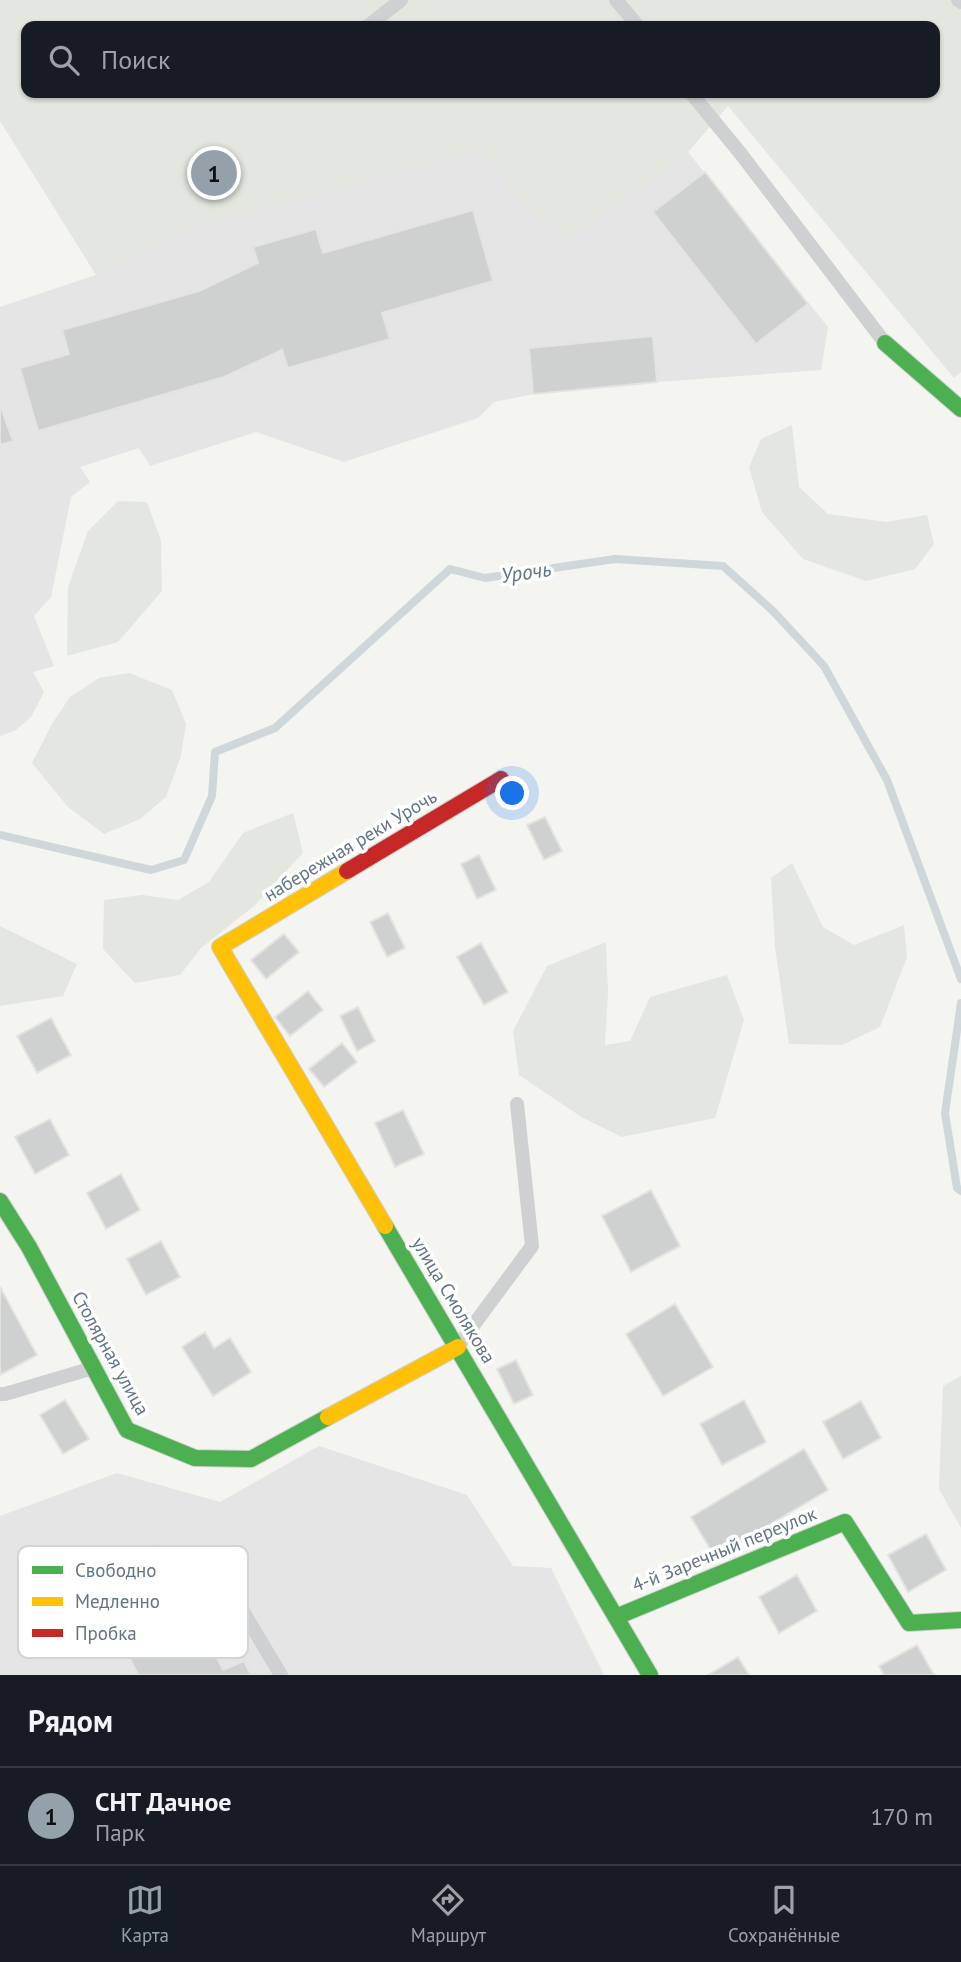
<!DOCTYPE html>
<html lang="ru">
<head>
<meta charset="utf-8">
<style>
  :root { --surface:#171b24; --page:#20242c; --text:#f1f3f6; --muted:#9ea1a6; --line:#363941; --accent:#95a1aa }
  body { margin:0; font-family:"PT Sans",sans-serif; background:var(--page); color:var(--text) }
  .you { position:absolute; left:513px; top:794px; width:24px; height:24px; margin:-18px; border:5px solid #fff; border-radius:50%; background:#1a73e8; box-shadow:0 0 0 10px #1a73e833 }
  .badge { display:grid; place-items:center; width:46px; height:46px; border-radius:50%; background:var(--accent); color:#111; font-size:23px; font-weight:700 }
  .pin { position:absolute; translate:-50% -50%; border:4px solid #fff; box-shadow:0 2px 7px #0006 }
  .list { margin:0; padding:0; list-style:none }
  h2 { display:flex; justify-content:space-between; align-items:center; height:91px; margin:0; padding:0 28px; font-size:30px }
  h2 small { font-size:23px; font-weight:400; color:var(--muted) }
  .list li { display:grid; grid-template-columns:46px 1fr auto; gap:21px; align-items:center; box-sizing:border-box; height:98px; padding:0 28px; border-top:2px solid var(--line) }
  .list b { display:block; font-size:26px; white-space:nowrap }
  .list p { margin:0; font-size:23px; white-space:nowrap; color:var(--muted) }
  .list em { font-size:23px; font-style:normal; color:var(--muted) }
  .icon { flex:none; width:38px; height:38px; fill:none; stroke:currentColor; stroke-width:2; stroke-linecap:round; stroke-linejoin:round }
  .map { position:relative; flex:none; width:961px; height:1675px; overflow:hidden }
  .search { position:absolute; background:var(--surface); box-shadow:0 2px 5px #0004; left:21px; right:21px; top:21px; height:77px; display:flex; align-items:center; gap:18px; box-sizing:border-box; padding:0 24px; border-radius:14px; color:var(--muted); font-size:26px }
  .sheet { height:189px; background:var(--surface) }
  nav { display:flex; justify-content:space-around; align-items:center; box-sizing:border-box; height:98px; border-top:2px solid var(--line); background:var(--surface); font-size:19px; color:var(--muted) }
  nav a { display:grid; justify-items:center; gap:4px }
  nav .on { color:var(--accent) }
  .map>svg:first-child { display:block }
  .built { fill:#e4e5e4 }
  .green { fill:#e3e7df; fill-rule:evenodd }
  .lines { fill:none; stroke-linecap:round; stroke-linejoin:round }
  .stream { stroke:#d0d7da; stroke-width:8 }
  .building { fill:#cfd0d0; stroke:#e3e3e1; stroke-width:2 }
  .fast-casing { stroke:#cfd1d1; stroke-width:18 }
  .slow-casing { stroke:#cfd1d1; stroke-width:18 }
  .jam-casing { stroke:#cfd1d1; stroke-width:18 }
  .lane { stroke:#cfd0d1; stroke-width:14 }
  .fast { stroke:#4caf50; stroke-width:16 }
  .slow { stroke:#ffc107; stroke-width:16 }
  .jam { stroke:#c62828; stroke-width:16 }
  .labels { text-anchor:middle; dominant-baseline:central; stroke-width:7; stroke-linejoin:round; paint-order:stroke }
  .street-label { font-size:19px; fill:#627484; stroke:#fff }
  .water-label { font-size:21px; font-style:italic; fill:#5d7782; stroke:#fff }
  .key { fill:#fff; stroke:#d0d5da; stroke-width:2 }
  .key-label { font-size:19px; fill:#627484 }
</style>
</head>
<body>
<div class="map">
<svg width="961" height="1675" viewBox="0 0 961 1675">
  <rect width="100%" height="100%" fill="#f4f4f1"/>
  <!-- built -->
  <path class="built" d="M481,150l47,56 40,31 120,-85 140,175 -7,43 -164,12 -124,12 -39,8 -16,16 -134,44 -88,-30 -106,34 -11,-18 -59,19 10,15 -19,15 -20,100 -17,19 20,50 -21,6 11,20 -13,25 -15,13 -16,6v-429l96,-32 102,-51z
    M319,1446l148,49 46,71 38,2 53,107h-604v-159l117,-43 103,29z"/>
  <!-- green -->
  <path class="green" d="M0,0h961v372l-7,6 -226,-272 -40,46 -120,85 -40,-31 -47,-56 -283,74 -102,51 -96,-154zM26,26h909v67h-909z
    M792,425l7,62 29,27 58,8 41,-7 7,29 -19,25 -49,12 -63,-22 -41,-47 -13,-45 12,-28z
    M118,501l29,1 14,39 1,50 -44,51 -51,14 1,-69 20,-56z
    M129,673l43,17 14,34 -5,32 -15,41 -26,22 -36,15 -36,-27 -36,-44 20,-39 18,-27 29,-19z
    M293,813l10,40 -49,53 -53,42 -21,27 -45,8 -32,-34 1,-49 38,-5 36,5 31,-18 34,-49z
    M792,863l31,64 31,18 50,-20 3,32 -27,70 -38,18 -53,-1 -14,-97 -4,-69z
    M0,926l77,38 -14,32 -63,10z
    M606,942l2,50 -3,53 25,-4 20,-44 77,-22 17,45 -29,98 -93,19 -39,-19 -64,-43 -6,-44 34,-65z
    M961,1376v152l-22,-39 4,-103z"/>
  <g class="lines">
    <!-- stream -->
    <path class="stream" d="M0,835l151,35 33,-10 28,-64 3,-44 60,-24 175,-159 35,9 130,-19 108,7 50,45 51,55 63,114 74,199
      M961,1003l-16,110 12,75 4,3"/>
  </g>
  <!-- building -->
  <path class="building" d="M705,172l103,132 -52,40 -103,-132z
    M473,210l20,71 -111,32 8,26 -102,29 -6,-18 -58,27 -186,54 -18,-63 49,-14 -7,-24 137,-39 59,-28 -5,-16 63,-18 7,24z
    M653,336l4,46 -124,12 -4,-46z
    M0,405l13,36 -13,4z
    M545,817l17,34 -18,9 -17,-35z
    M479,855l17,35 -19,9 -16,-35z
    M388,913l17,35 -18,9 -17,-35z
    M284,934l15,18 -33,27 -15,-19z
    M481,943l27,49 -24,13 -27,-48z
    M308,991l15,19 -33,26 -15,-19z
    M358,1007l17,34 -18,10 -17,-35z
    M51,1018l20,37 -34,18 -20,-37z
    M342,1043l15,19 -33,25 -15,-18z
    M403,1110l21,44 -29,13 -20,-44z
    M50,1119l19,36 -34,19 -20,-37z
    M121,1174l19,36 -34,19 -19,-36z
    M651,1190l29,56 -49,26 -29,-56z
    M161,1241l19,36 -34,18 -19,-36z
    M0,1287l37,68 -37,20z
    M675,1304l38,63 -50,29 -37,-62z
    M205,1332l9,16 16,-10 21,34 -38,24 -31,-49z
    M516,1360l17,35 -19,9 -17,-35z
    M65,1400l24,39 -26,15 -23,-39z
    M744,1400l22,42 -44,23 -22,-41z
    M861,1401l20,37 -38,21 -20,-37z
    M804,1449l24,41 -113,67 -24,-40z
    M926,1534l20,36 -38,22 -20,-37z
    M160,1543l63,127 21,-9 7,14h-113l-48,-97z
    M797,1575l20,36 -38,22 -20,-36z
    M917,1645l17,30h-50l-5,-9z
    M738,1657l11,18h-41z"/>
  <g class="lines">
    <defs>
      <path id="fast" d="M885,343l76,66
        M0,1201l29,46 98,183 68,28 56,1 77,-42
        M385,1226l265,449
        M616,1617l229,-95 64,101 52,-3"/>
      <path id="slow" d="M347,871l-127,76 165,279
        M328,1417l130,-70"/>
      <path id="jam" d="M347,871l154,-92"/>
    </defs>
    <!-- fast casing -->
    <use href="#fast" class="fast-casing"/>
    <!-- slow casing -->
    <use href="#slow" class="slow-casing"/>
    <!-- jam casing -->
    <use href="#jam" class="jam-casing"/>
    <!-- lane -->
    <path class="lane" d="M616,0l22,26
      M958,0l3,2
      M368,26l33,-26
      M691,93l50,61 144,189
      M458,1346l74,-100 -15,-142
      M0,1394h5l88,-26
      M238,1603l43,72"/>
    <!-- fast -->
    <use href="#fast" class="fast"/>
    <!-- slow -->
    <use href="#slow" class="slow"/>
    <!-- jam -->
    <use href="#jam" class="jam"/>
  </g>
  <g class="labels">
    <!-- street labels -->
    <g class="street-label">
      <text transform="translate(350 845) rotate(-31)">набережная реки Урочь</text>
      <text transform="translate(454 1300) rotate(59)">улица Смолякова</text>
      <text transform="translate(111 1353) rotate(61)">Столярная улица</text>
      <text transform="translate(724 1549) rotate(-22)">4-й Заречный переулок</text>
    </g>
    <!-- water labels -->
    <g class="water-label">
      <text transform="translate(526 572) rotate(-8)">Урочь</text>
    </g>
  </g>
  <!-- legend -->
  <rect x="18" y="1546" width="230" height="112" rx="10" class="key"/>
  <rect x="32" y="1566" width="31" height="8" fill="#4caf50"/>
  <rect x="32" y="1597" width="31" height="9" fill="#ffc107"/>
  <rect x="32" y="1629" width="31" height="8" fill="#c62828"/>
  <g class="key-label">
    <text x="75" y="1577">Свободно</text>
    <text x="75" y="1608">Медленно</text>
    <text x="75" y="1640">Пробка</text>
  </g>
</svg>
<div class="you"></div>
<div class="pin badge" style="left:214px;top:173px">1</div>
<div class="search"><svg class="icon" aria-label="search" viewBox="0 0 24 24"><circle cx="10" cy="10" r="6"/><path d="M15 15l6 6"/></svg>Поиск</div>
</div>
<section class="sheet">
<h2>Рядом<small></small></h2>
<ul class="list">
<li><span class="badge">1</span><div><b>СНТ Дачное</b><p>Парк</p></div><em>170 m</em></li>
</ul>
</section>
<nav>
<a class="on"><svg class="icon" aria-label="map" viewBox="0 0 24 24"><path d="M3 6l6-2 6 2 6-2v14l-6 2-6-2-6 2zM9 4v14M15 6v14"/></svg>Карта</a>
<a><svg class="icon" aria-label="directions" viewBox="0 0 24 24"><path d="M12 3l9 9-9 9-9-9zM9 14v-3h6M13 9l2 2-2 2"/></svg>Маршрут</a>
<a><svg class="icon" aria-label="saved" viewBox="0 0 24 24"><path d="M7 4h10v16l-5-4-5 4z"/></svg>Сохранённые</a>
</nav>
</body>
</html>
